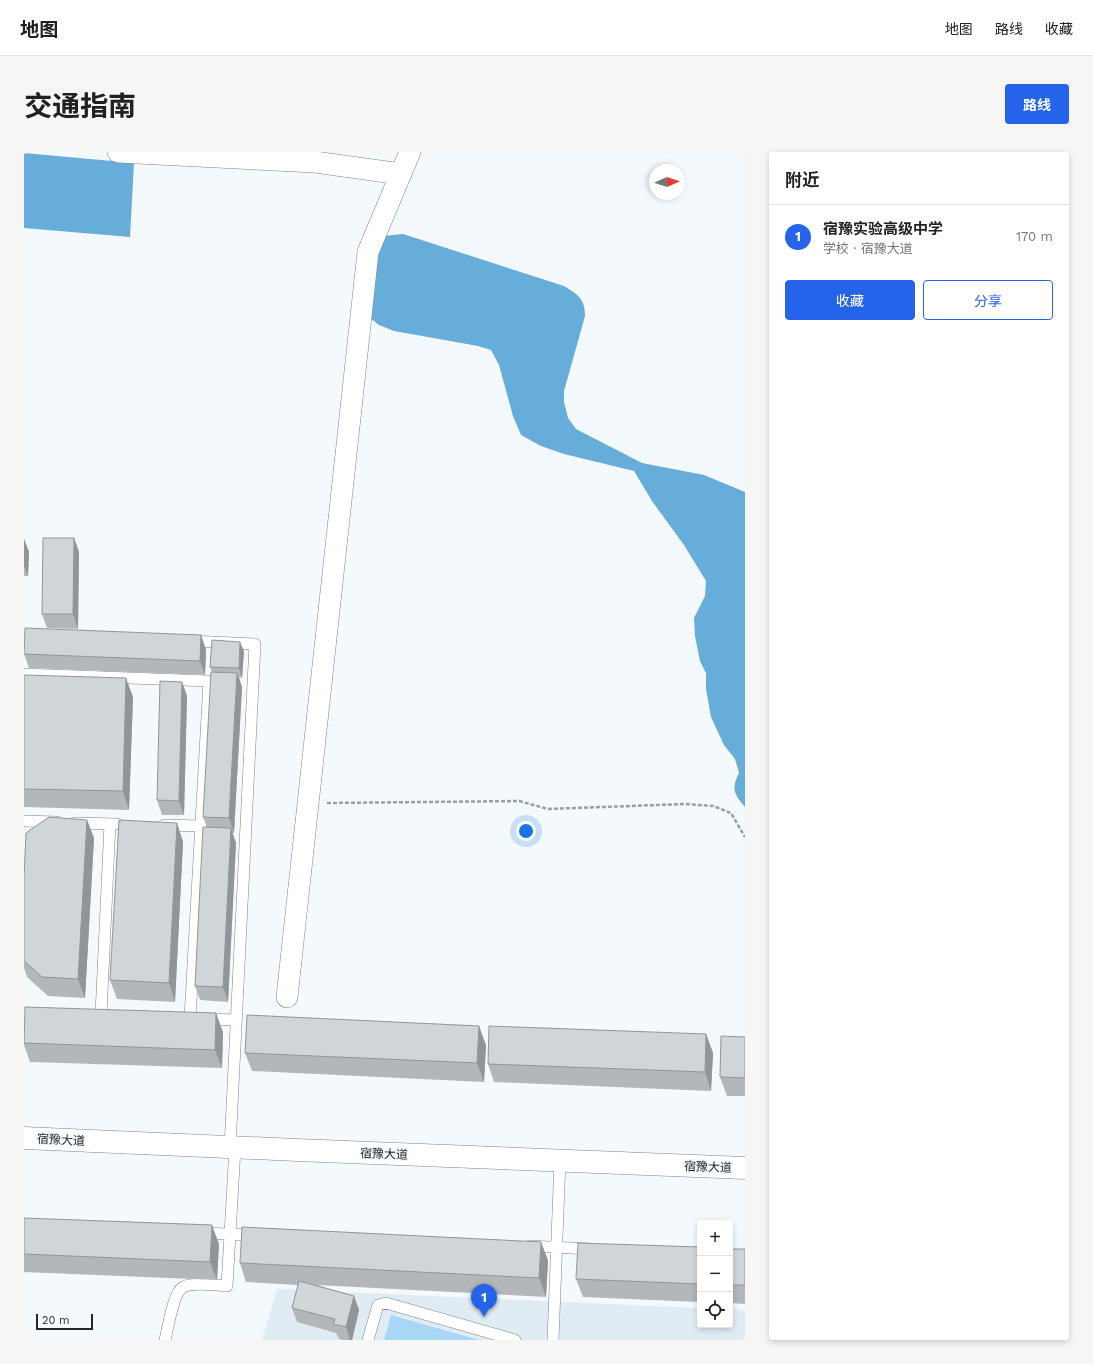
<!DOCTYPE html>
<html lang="zh">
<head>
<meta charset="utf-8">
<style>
  :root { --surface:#fff; --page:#f6f6f6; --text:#202124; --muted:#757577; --line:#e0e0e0; --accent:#2563eb }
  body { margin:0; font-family:"Work Sans","Noto Sans SC",sans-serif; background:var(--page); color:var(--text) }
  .controls { position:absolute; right:12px; bottom:12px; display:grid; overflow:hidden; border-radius:4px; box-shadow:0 2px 6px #0003 }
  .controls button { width:36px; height:36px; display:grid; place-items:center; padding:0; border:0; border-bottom:1px solid var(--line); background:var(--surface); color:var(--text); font:20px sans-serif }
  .compass { position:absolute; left:625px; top:12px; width:36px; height:36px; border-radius:50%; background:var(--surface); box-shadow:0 2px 6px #0003; rotate:87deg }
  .scale { position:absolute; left:12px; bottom:10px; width:57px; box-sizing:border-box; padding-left:4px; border:2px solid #242627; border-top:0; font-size:11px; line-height:14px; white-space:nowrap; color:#242627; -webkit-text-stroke:3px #f3f9fc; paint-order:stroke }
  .you { position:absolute; left:502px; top:679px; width:14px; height:14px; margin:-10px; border:3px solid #fff; border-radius:50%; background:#1a73e8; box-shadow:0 0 0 6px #1a73e833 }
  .badge { display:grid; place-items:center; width:26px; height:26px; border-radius:50%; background:var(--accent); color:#fff; font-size:13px; font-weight:700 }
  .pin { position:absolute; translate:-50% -33px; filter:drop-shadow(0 1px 2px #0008) }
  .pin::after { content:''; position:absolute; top:21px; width:14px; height:12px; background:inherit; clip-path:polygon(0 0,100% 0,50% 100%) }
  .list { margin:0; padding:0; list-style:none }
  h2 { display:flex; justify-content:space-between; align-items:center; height:52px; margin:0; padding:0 16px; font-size:17px }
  h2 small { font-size:13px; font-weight:400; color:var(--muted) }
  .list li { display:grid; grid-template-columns:26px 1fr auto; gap:12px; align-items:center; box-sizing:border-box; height:64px; padding:0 16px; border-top:1px solid var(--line) }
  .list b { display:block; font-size:15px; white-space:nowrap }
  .list p { margin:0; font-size:13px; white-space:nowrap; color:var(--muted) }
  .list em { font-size:13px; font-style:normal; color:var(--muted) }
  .actions { display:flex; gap:8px; padding:12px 16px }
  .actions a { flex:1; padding:9px 0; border:1px solid var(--accent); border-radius:4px; text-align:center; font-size:14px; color:var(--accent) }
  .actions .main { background:var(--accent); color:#fff }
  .icon { flex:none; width:22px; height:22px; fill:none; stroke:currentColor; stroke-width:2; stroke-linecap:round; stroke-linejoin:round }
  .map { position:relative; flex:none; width:721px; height:1188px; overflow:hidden; border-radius:4px }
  header { display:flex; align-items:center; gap:24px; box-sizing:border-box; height:56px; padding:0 20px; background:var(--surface); border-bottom:1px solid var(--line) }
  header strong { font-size:19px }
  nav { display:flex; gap:22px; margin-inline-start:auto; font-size:14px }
  .intro { display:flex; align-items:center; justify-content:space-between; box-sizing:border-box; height:96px; padding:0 24px }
  h1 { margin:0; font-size:28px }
  .button { padding:10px 18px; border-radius:4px; background:var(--accent); color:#fff; font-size:14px; font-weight:700 }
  main { display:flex; gap:24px; padding:0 24px }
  aside { flex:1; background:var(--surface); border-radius:4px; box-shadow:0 2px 6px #0003 }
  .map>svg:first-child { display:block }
  .built { fill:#e0ecf4 }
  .green { fill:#a9d6f4 }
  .water { fill:#67add9 }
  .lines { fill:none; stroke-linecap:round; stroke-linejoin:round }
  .service-casing { stroke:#7f8487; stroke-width:12 }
  .minor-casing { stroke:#7f8487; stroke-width:22 }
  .tertiary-casing { stroke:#7f8487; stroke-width:23 }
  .path { stroke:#9a9ea0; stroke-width:2.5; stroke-dasharray:4 2; stroke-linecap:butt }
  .service { stroke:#fff; stroke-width:11 }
  .minor { stroke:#fff; stroke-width:21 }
  .tertiary { stroke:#fff; stroke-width:22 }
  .wall { fill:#b3b7ba }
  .shaded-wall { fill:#929597 }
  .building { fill:#d0d5d8; stroke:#929597 }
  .labels { text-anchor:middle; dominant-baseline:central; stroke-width:4; stroke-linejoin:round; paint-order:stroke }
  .street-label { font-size:12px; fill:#242627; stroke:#f3f9fc }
</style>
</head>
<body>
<header>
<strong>地图</strong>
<nav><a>地图</a><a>路线</a><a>收藏</a></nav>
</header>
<div class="intro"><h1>交通指南</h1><a class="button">路线</a></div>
<main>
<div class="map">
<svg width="721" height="1188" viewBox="0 0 721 1188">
  <rect width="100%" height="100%" fill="#f3f9fc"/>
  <!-- built -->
  <path class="built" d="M253,1137l423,19v17h30v-16l15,1v30h-483z"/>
  <!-- green -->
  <path class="green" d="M367,1163l88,25h-95z"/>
  <!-- water -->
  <path class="water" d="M0,1l110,10 -4,74 -106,-9z
    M379,82l161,52c14,9 21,12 21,30l-21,75v11l4,16 8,11 66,34 62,12 41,17v315c-11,-13 -14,-18 -6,-34l-4,-14 -11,-14 -13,-28 -5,-28v-16l-6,-12 -5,-25 -1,-18 11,-22 1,-15 -22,-36 -32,-44 -18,-30 -70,-17 -23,-8 -20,-11 -8,-19 -14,-51 -8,-15 -13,-4 -84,-15 -15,-6 -9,-7 6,-67 7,-15z"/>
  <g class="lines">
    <defs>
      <path id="service" d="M166,489l65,3 -25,503
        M0,522l185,7 -19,337
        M0,669l33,1
        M50,671l43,1
        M140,673l37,1
        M77,862l9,-190
        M181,867l31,1
        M177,1081l55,2
        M505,1094l62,3
        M141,1188c3,-12 8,-47 18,-53 9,-5 34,-2 44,-1l8,-138
        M344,1188l10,-35 8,-2 129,37
        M529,1188l7,-179"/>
      <path id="minor" d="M94,0l197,10 86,12
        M263,845l81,-745 42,-100"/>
      <path id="tertiary" d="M0,986l273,12 448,18"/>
    </defs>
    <!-- service casing -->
    <use href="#service" class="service-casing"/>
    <!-- minor casing -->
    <use href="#minor" class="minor-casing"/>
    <!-- tertiary casing -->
    <use href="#tertiary" class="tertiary-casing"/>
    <!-- path -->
    <path class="path" d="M303,651l192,-2 29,8 137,-5 28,2 18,7 14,24"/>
    <!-- service -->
    <use href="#service" class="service"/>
    <!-- minor -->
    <use href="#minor" class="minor"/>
    <!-- tertiary -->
    <use href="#tertiary" class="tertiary"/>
  </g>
  <!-- wall -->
  <path class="wall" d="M50,386l5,14 -1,77 -31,-1 -5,-14z
    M0,387l5,13 -1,24h-4z
    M177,483l5,15 -1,25 -176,-7 -5,-14z
    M220,499l-2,27 -3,-1 3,10 -8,146h-2l4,10 -8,159 -28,-2 -5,-14 12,-159 -4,-10 9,-145 -2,-5z
    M0,523l109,22 -4,113 -105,-3z
    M158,530l5,14 -3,119h-22l-5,-15z
    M63,668l7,18 -9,160 -37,-2 -21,-19 -3,-9v-7z
    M153,671l6,19 -8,160 -58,-3 -7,-19z
    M0,873l199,7 -1,36 -192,-6 -6,-17z
    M682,882l7,19 -2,38 -217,-9 -6,-18z
    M721,885v59h-18l-7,-19z
    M462,893l-2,37 -232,-11 -7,-18z
    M0,1066l195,26 -2,36 -193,-8z
    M676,1095v55l-117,-5 -7,-18z
    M706,1097h15v55l-15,-1z
    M524,1108l-2,37 -229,-12 37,11 5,14 -7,30h-8l-5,-1 -3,-6 -39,-11 -5,-14 6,-23 -52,-3 -6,-19z"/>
  <!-- shaded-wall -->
  <path class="shaded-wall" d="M50,386l5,14 -1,77 -5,-15z
    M0,387l5,13 -1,24 -4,-10z
    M177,483l5,15 -1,25 -5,-14z
    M216,490l4,9 -2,27 -3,-10z
    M213,521l5,14 -8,146 -5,-15z
    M102,526l7,19 -4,113 -6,-19z
    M158,530l5,14 -3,119 -5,-14z
    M63,668l7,18 -9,160 -7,-19z
    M153,671l6,19 -8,160 -6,-19z
    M207,676l5,15 -8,159 -5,-15z
    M192,861l7,19 -1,36 -7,-18z
    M455,874l7,19 -2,37 -7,-19z
    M682,882l7,19 -2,38 -6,-19z
    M188,1073l7,19 -2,36 -7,-18z
    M517,1090l7,18 -2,37 -7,-19z
    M330,1144l5,14 -7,30h-2l-4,-13z"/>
  <!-- building -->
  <path class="building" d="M19,386h31l-1,76h-31z
    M1,476l176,7 -1,26 -176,-7z
    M188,488l28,2 -1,26 -29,-1z
    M187,520l26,1 -8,145 -26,-1z
    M0,523l102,3 -3,113 -99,-2z
    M136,529l22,1 -3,119 -22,-1z
    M25,665l38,3 -9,159 -36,-2 -18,-16v-84l2,-44z
    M95,668l58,3 -8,160 -59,-3z
    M179,675l28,1 -8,159 -28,-1z
    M1,855l191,6 -1,37 -191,-7z
    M223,863l232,11 -2,37 -232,-10z
    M465,874l217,8 -1,38 -217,-8z
    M697,884l24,1v41l-25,-1z
    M0,1066l188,7 -2,37 -186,-8z
    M218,1075l299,15 -2,36 -299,-15z
    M554,1091l122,4v37l-124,-5z
    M706,1097h15v36h-15z
    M275,1129l55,15 -8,31 -13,-3 2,-5 -43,-11z"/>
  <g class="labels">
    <!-- street labels -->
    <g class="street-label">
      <text transform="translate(37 988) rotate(3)">宿豫大道</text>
      <text transform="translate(360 1002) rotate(2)">宿豫大道</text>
      <text transform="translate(684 1015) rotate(2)">宿豫大道</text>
    </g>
  </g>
</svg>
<div class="controls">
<button>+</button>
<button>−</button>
<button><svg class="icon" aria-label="locate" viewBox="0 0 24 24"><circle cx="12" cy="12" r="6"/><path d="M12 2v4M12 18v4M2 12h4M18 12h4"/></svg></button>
</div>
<svg class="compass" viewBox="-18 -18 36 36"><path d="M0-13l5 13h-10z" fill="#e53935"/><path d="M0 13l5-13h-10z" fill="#757577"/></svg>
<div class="scale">20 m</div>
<div class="you"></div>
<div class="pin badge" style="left:460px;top:1165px">1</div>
</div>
<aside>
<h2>附近<small></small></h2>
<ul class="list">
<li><span class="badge">1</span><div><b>宿豫实验高级中学</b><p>学校 · 宿豫大道</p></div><em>170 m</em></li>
</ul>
<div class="actions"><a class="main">收藏</a><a>分享</a></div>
</aside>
</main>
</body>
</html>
